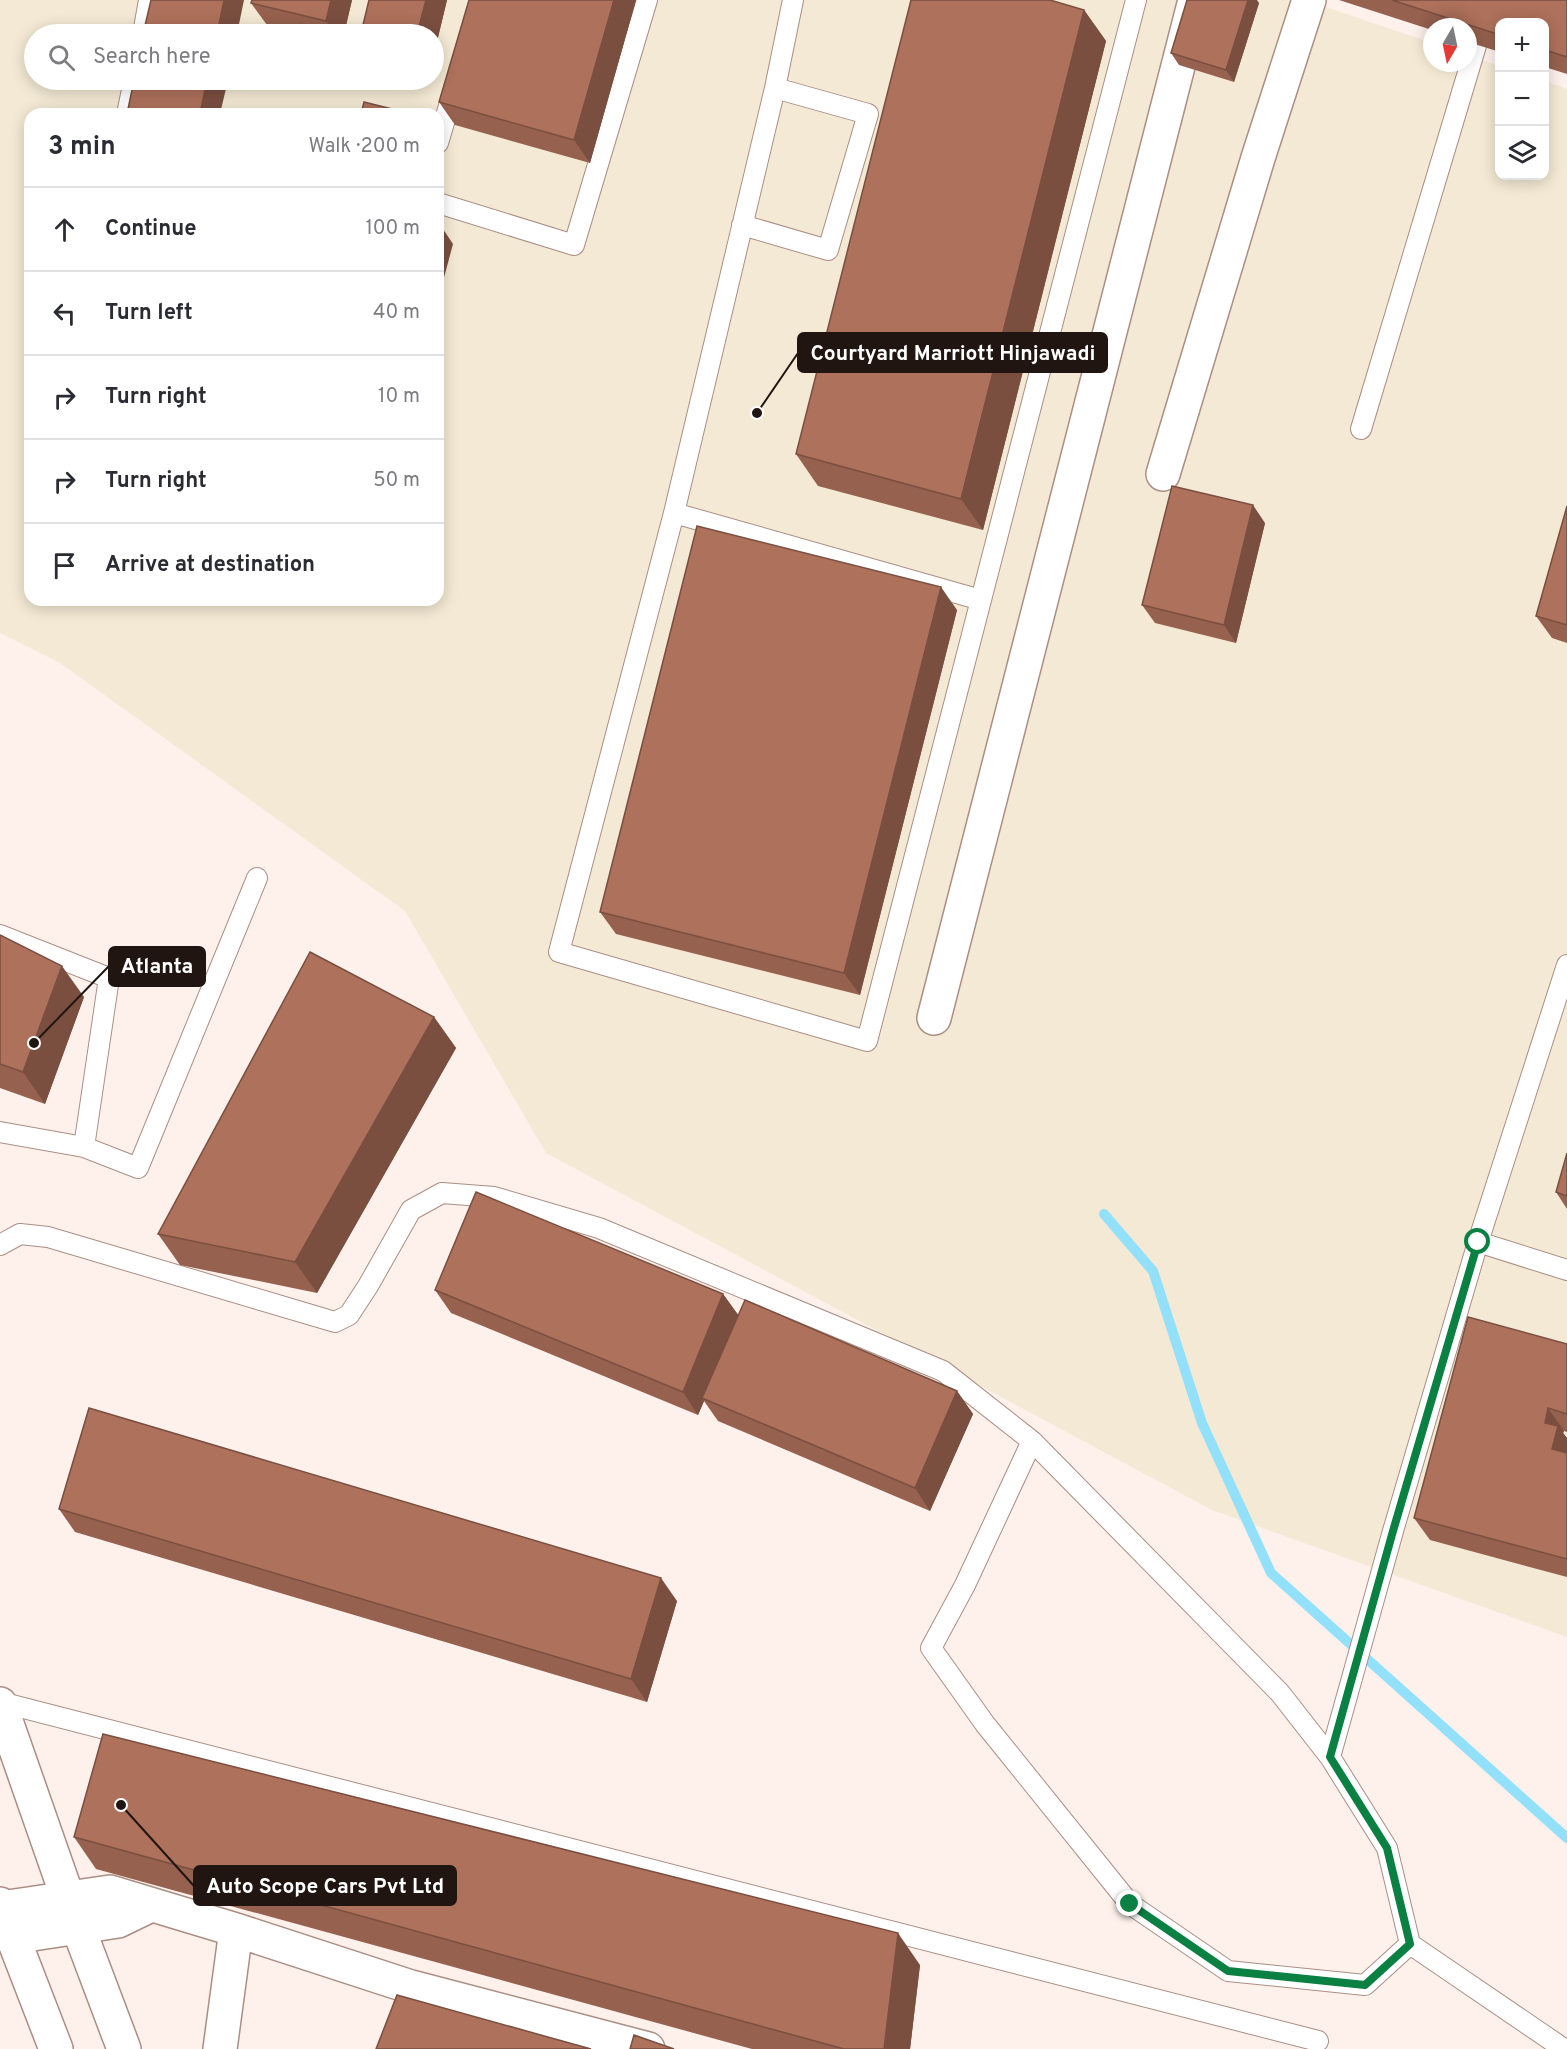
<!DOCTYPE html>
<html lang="en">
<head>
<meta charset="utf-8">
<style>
  :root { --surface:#fff; --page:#f2f2f3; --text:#2b2b33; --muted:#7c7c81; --line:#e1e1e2 }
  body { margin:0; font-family:Overpass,sans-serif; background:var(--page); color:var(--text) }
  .controls { position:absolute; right:18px; top:18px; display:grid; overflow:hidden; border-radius:12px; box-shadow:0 3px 15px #0003 }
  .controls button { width:54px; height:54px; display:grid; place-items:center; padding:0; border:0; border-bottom:2px solid var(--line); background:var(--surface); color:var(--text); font:30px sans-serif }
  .compass { position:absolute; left:1423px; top:18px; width:54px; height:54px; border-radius:50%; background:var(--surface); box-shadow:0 3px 15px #0003; rotate:189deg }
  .stop { position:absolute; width:18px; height:18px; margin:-14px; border:4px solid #0b8043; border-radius:50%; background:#fff }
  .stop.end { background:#0b8043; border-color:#fff; box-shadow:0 2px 6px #0008 }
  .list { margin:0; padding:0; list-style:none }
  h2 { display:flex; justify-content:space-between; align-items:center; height:78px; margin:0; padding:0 24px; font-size:26px }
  h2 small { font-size:20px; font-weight:400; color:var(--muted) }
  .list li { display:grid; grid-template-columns:39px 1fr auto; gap:18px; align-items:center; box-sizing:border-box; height:84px; padding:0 24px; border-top:2px solid var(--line) }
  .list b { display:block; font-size:22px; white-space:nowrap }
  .list em { font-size:20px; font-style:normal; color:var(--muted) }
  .icon { flex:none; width:33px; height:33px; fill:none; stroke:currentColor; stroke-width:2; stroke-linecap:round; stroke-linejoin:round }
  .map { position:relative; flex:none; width:1567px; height:2049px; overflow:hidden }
  .search { position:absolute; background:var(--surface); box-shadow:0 3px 15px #0003; left:24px; top:24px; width:420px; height:66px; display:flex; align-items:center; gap:15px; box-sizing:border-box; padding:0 21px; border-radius:33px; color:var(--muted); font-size:22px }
  .panel { position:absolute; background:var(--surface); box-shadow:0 3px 15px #0003; left:24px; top:108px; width:420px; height:498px; border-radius:18px }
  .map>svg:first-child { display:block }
  .commercial { fill:#f3e9d4; fill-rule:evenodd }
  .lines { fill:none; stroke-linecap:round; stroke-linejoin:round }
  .stream { stroke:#93e0fb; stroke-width:10 }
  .lane-casing { stroke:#ab8e84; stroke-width:22 }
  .street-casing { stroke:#ab8e84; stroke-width:36 }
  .secondary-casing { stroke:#ab8e84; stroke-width:36 }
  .lane { stroke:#fff; stroke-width:20 }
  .street { stroke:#fff; stroke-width:33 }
  .secondary { stroke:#fff; stroke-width:33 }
  .wall { fill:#96614e }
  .shaded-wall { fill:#7a4f40 }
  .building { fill:#ae715b; stroke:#7a4f40; stroke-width:1.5 }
  .route { stroke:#0b8043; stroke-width:8 }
  .leader { fill:none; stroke:#201511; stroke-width:2 }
  .callout-dot { fill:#201511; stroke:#fff; stroke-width:2 }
  .callout { fill:#201511; stroke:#201511; stroke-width:2 }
  .callout-label { font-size:21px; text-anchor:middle; font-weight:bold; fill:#fff }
</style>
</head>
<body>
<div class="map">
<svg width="1567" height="2049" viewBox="0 0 1567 2049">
  <rect width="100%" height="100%" fill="#fef1ec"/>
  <!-- commercial -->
  <path class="commercial" d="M0,0h1305l127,43v20h36v-8l31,11 1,110h44l1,-95 22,8v1548l-355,-127 -666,-357 -141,-242 -345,-248 -60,-30zM34,34h400v46h-400zM30,114h408v486h-408z"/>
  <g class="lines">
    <!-- stream -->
    <path class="stream" d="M1104,1214l49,57 49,152 69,150 296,265"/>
    <defs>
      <path id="lane" d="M793,0l-18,88 -101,425 -115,439 308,89 269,-1041
        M143,34l6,-34
        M127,114l7,-34
        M438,143l16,-54
        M438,203l136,42 73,-245
        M742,225l86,25 40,-136 -93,-26
        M1361,429l123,-410
        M674,513l307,87
        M0,935l109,43 -25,169 -84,-15
        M84,1147l54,21 119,-290
        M1478,1242l89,28
        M0,1245l20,-11 28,3 287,85 14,-7 19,-29 43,-76 31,-17 52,4 105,31 344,143 89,70 -67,144 -34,63 54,76 145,180 98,67 137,14 45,-41 -23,-96 -57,-91 -50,-64 -248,-252
        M0,1702l1318,339
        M1330,1757l63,-226 85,-289 89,-277
        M1410,1944l154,105"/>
      <path id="street" d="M1163,474l95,-316 51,-158
        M934,1018l261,-1018
        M2,1908l108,-16 126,38 175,57 237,62
        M13,1937l105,-16 33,-16
        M220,2049l16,-119"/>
      <path id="secondary" d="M0,1704l78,223 46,122
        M0,1904l56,145"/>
    </defs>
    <!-- lane casing -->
    <use href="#lane" class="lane-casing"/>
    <!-- street casing -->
    <use href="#street" class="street-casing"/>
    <!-- secondary casing -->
    <use href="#secondary" class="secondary-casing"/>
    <!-- lane -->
    <use href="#lane" class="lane"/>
    <!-- street -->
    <use href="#street" class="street"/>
    <!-- secondary -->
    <use href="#secondary" class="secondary"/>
  </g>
  <!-- wall -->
  <path class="wall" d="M252,0h100l-8,34h-38l-39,-9 -16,-22z
    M369,0h78l-13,54v-20h-64l-7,-9z
    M469,0h167l-46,163 -135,-38 -16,-23z
    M1339,0h228v74l-22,-7v-45h-45v30l-32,-10v-15h-36v3z
    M1259,3l-25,79 -55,-17 -8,-12z
    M1084,10l22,31 -123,489 -165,-44 -22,-32z
    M1567,506v137l-15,-5 -16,-22z
    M1265,523l-29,120 -81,-20 -13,-18z
    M957,610l-97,385 -244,-61 -16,-22z
    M0,935l84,62 -39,107 -45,-16z
    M434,1017l22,31 -139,245 -137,-28 -22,-31z
    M1567,1153v56l-11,-17z
    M435,1290l288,4 15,21 219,76 16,23 -43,97 -212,-90 -14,-20 -6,14 -247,-102z
    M1567,1344v88l-3,-1 -1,2 4,5v139l-137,-37 -16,-22z
    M59,1509l618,92 -30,101 -572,-170z
    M74,1837l846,128 -10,84h-158l-656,-180z"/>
  <!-- shaded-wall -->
  <path class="shaded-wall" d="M224,0h20l-7,34h-20z
    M331,0h21l-8,34h-8l-10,-13z
    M426,0h21l-13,54v-20h-17z
    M614,0h22l-46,163 -16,-23z
    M1248,0h9l2,3 -25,79 -8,-12z
    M1084,10l22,31 -123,489 -22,-31z
    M207,80h21l-8,34h-20z
    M441,226l12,18 -15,56v-64z
    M1253,505l12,18 -29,120 -12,-18z
    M941,587l16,23 -97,385 -16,-22z
    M62,966l22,31 -39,107 -22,-32z
    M434,1017l22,31 -139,245 -22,-31z
    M723,1294l16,22 -37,82 2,3 -6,14 -15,-23z
    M957,1391l16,23 -43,97 -15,-23z
    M1548,1408l16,23 -1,2 4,5v32l-15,-21 -7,-26z
    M661,1578l16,23 -30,101 -16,-23z
    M898,1933l22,32 -10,84h-26z"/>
  <!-- building -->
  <path class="building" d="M151,0h73l-7,34h-74z
    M252,0h79l-5,21 -75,-18z
    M369,0h57l-9,34h-15l-39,-9z
    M469,0h145l-40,140 -135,-38z
    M911,0h139l34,10 -123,489 -165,-45z
    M1187,0h61l-22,70 -55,-17z
    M1392,0h175v57l-22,-7v-28h-45v13z
    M134,80h73l-7,34h-73z
    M364,102l48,12h-51z
    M438,226h3l-3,10z
    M1172,486l81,19 -29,120 -82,-20z
    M1567,506v119l-31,-9z
    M697,526l244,61 -97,386 -244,-61z
    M0,935l62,31 -39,106 -23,-8z
    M310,952l124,65 -139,245 -137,-28z
    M1567,1153v43l-11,-4z
    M476,1192l247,102 -40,98 -248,-102z
    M745,1300l212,91 -42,97 -213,-90z
    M1468,1317l99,27v70l-19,-6 -3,15 13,3 -6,23 15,4v106l-153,-41z
    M89,1408l572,170 -30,101 -572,-170z
    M103,1734l795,199 -14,116h-40l-770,-212z
    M397,1995l194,54h-215z
    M634,2035l40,14h-44z"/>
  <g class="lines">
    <!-- route -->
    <path class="route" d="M1130,1904l98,67 137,14 45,-41 -23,-96 -57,-91 63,-226 85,-289"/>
  </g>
  <!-- callouts -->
  <path class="leader" d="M757 413L798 353M34 1043L109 966M121 1805L194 1886"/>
  <g class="callout-dot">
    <circle cx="757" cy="413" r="6"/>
    <circle cx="34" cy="1043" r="6"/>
    <circle cx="121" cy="1805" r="6"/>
  </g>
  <g class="callout">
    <rect x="798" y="333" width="309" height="39" rx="6"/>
    <rect x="109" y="947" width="96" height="39" rx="6"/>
    <rect x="194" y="1866" width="262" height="39" rx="6"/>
  </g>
  <g class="callout-label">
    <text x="953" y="360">Courtyard Marriott Hinjawadi</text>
    <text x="157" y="973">Atlanta</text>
    <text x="325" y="1893">Auto Scope Cars Pvt Ltd</text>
  </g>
</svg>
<div class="controls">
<button>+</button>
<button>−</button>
<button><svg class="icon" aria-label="layers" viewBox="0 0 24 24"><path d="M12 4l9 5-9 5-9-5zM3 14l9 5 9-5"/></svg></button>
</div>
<svg class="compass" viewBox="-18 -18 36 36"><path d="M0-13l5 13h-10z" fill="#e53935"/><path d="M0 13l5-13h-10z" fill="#7c7c81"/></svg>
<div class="stop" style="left:1478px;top:1242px"></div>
<div class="stop end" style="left:1130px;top:1904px"></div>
<div class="search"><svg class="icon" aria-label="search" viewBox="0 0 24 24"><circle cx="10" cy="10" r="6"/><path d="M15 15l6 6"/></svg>Search here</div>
<section class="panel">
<h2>3 min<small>Walk · 200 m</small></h2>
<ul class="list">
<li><svg class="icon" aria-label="ahead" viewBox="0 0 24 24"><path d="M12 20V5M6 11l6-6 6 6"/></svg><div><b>Continue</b></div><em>100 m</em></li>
<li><svg class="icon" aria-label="left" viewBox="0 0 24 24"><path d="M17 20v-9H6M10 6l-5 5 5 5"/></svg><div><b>Turn left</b></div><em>40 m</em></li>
<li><svg class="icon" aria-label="right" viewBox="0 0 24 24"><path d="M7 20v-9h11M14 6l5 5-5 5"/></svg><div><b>Turn right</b></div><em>10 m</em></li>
<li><svg class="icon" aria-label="right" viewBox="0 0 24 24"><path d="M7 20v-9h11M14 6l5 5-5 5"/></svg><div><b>Turn right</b></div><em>50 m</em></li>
<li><svg class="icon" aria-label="arrive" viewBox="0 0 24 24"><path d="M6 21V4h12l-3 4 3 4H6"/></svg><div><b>Arrive at destination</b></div></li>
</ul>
</section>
</div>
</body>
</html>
